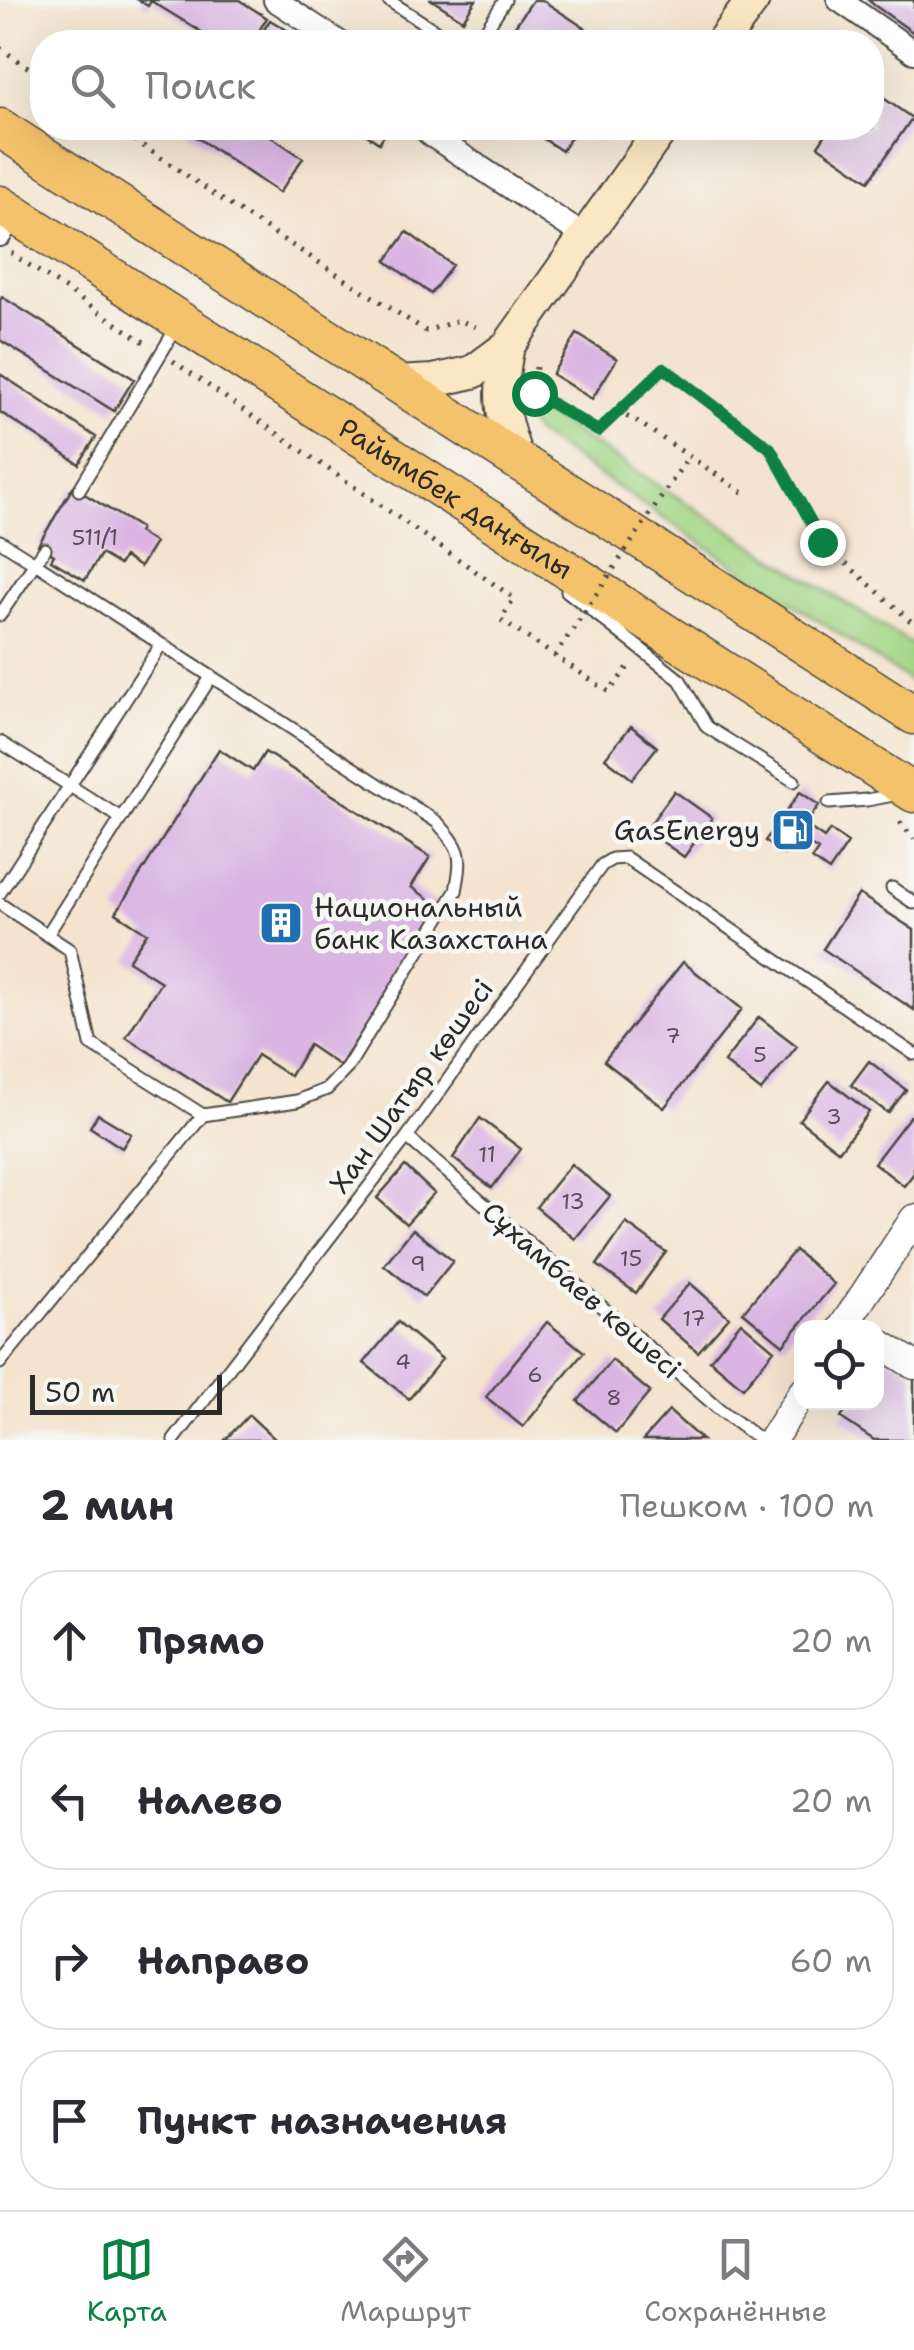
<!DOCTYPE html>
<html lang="ru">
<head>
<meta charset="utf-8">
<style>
  :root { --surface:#fff; --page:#f2f2f3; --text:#2b2b33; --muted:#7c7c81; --line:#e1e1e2; --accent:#0b8043 }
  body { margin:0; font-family:"Shantell Sans",sans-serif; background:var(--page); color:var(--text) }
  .controls { position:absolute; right:30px; bottom:30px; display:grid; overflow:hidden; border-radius:20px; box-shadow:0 10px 40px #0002 }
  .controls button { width:90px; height:90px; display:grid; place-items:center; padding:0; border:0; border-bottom:2px solid var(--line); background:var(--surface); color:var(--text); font:50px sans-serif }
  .scale { position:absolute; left:30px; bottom:25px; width:192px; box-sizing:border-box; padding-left:10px; border:5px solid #2b2b2b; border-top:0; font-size:28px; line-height:35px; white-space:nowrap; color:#2b2b2b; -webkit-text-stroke:8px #f6f6f2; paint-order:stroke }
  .stop { position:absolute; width:30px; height:30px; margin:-22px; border:8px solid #0b8043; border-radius:50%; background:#fff }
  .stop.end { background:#0b8043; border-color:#fff; box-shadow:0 2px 10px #0008 }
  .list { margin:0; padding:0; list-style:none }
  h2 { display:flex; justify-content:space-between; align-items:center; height:130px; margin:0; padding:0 40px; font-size:42px }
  h2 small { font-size:32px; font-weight:400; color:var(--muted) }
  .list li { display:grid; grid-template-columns:65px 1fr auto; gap:30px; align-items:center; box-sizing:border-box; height:140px; margin:0 20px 20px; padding:0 20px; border:2px solid var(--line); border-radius:40px }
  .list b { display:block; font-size:38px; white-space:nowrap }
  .list em { font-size:32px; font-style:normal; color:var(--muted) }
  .icon { flex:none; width:55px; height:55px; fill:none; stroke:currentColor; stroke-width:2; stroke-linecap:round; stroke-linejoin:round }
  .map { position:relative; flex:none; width:914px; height:1440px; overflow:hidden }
  .search { position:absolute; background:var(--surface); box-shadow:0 10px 40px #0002; left:30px; right:30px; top:30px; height:110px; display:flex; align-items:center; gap:25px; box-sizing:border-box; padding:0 35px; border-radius:40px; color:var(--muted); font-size:38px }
  .sheet { height:770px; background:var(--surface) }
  nav { display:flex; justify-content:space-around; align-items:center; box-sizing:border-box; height:140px; border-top:2px solid var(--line); background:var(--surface); font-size:28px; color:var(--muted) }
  nav a { display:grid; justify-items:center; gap:5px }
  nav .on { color:var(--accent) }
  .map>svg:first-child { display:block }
  .green { fill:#a2d585; stroke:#668058; stroke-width:2.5 }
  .building { fill:#dab5e3 }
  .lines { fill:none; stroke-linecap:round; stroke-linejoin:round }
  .service-casing { stroke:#494743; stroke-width:15 }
  .minor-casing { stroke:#494743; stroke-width:26 }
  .tertiary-casing { stroke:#494743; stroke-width:31 }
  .secondary-casing { stroke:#494743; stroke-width:36 }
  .trunk-casing { stroke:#494743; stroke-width:41 }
  .path { stroke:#494743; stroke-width:5; stroke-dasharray:2.5 8; stroke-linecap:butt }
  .service { stroke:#fff; stroke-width:11 }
  .minor { stroke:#fff; stroke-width:22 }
  .tertiary { stroke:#fff; stroke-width:28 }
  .secondary { stroke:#fbe7c3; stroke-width:32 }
  .trunk { stroke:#f4c26a; stroke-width:38 }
  .path-bridge { stroke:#494743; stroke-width:5; stroke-dasharray:2.5 8; stroke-linecap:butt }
  .route { stroke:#0b8043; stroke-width:12 }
  .labels { text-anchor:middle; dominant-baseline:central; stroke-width:9; stroke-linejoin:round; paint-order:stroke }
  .number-label { font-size:22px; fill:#574e59 }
  .street-label { font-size:28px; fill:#2b2b2b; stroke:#f6f6f2 }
  .poi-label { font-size:28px; fill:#2b2b2b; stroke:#f6f6f2; text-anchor:end }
</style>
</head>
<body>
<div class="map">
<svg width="914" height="1440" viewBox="0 0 914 1440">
  <rect width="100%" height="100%" fill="#f6f6f2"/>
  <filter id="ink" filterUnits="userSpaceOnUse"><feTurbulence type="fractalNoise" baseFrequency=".01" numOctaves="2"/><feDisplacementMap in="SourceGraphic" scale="20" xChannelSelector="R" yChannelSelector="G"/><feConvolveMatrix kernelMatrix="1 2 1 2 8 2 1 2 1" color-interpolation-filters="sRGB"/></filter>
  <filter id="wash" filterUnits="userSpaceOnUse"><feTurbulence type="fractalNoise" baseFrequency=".0048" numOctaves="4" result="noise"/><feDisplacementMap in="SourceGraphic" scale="40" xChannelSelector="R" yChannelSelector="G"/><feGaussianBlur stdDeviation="2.25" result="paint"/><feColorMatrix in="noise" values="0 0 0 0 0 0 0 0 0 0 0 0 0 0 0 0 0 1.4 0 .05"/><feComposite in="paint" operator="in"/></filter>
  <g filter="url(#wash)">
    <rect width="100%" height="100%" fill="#f4e3ce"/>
    <!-- green -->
    <path class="green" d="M520,398l394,248v38l-380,-252 -18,-28z"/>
    <g id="blocks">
      <!-- building -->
      <path class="building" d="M138,0h101l28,18 -15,24h-44l-8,-4 3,-5 -52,-32 -3,5z
        M432,0h44l-13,20z
        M533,0h9l64,42h-102z
        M868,0h46v33l-40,-28z
        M270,20l27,16 10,6h-51z
        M872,90l40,28 -43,63 -51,-35 12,-18h42z
        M183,128h75l45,30 -24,35z
        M346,128h43l-10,15 -23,-15 -3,4z
        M527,128h50l-15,23z
        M407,232l45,33 -21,29 -45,-33z
        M2,297l132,82 -20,32 -114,-71v-39z
        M577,334l40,25 -25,40 -40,-25z
        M0,374l96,63 -17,27 -79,-52z
        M73,487l67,41 -2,4 17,11 -15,24 -16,-10 -5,8 -18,-11 -16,26 -34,-20 3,-5 -16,-10z
        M631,726l26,21 -25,32 -27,-21z
        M219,749l34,22 12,-19 165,105 -19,30 30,20 -101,159 -31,-21 -19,31 -33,-21 -30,47 -101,-65 35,-55 -33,-21 19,-28 -31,-20z
        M674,791l38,27 -28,39 -38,-27z
        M800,792l19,13 -14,20 19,13 6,-8 18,13 -19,28 -17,-12 6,-9 -21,-14 -13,18 -19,-13z
        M859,894l55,36v80l-91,-61z
        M683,962l59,47 -78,99 -60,-47z
        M759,1017l38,29 -36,45 -37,-29z
        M869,1061l37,29 -18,23 -37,-28z
        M829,1081l40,31 -30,39 -40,-31z
        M98,1114l33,20 -9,14 -32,-21z
        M910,1116l4,2v55l-10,13 -30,-23z
        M480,1118l41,31 -29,39 -39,-30z
        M571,1164l39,32 -35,43 -39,-32z
        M405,1166l29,27 -28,31 -29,-26z
        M626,1223l40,29 -30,41 -39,-28z
        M413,1229l40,32 -29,36 -40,-32z
        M795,1250l39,34 -51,61 -40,-33z
        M690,1283l39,34 -31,35 -39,-33z
        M398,1322l44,37 -33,40 -45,-36z
        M547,1322l37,30 -61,75 -37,-30z
        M741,1322l33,28 -31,38 -33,-28z
        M884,1354l30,20v66h-40l-33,-22 10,-16h25v-37z
        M612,1360l38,32 -34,41 -38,-32z
        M669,1411l33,29h-59z
        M249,1415l27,25h-51z"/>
    </g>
  </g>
  <g filter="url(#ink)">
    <use href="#blocks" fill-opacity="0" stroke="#494743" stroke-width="2.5"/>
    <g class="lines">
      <defs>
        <path id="service" d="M388,0l65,42
          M478,42l27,-42
          M79,490l99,-165
          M0,541l35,22 -35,52
          M567,591l113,89 27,47 87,54
          M0,742l121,76
          M829,803l38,-3 32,-6
          M892,888l22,15
          M0,893l161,-248
          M0,904l70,46 21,94 112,71 94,-14 30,-12 20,-21 109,-177c7,-37 6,-41 -19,-69l-402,-259 10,-14
          M47,935l164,-258
          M407,1137l312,272 41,31
          M0,1363l203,-248
          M174,1440l233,-303 195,-272 10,-6 14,-1 288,196"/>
        <path id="minor" d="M275,0l64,42
          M839,0l75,52
          M423,128l8,7 153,101
          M0,235l13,-22"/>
        <path id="tertiary" d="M842,1328l72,-109
          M876,1341l38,24
          M772,1440l30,-47"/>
        <path id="secondary" d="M722,42l31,-42
          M508,346c-10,47 -8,70 10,115
          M396,383l37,-2 40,-9 35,-26 154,-218"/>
        <g id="trunk">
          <path d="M0,128l914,587"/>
          <path id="s1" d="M0,205l914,588"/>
        </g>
      </defs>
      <!-- service casing -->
      <use href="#service" class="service-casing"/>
      <!-- minor casing -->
      <use href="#minor" class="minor-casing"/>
      <!-- tertiary casing -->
      <use href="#tertiary" class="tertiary-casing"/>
      <!-- secondary casing -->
      <use href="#secondary" class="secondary-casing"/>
      <!-- trunk casing -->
      <use href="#trunk" class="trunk-casing"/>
      <!-- path -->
      <path class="path" d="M0,48l42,29
        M117,128l128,87 181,116 33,-11 24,10
        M11,253l136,91
        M173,361l341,237 -13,22 108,72 23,-30
        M536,367l-2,26 65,38 20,-18 19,9 106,71
        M619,413l45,-45 106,80 52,94 92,82
        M900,822l14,17"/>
      <!-- service -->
      <use href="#service" class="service"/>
      <!-- minor -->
      <use href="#minor" class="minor"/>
      <!-- tertiary -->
      <use href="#tertiary" class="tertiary"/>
      <!-- secondary -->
      <use href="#secondary" class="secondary"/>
      <!-- trunk -->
      <use href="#trunk" class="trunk"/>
      <!-- path-bridge -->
      <path class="path-bridge" d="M555,656l134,-200"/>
    </g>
  </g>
  <g class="lines" filter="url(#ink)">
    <!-- route -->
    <path class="route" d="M534,393l64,38 66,-63 106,80 52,94"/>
  </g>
  <!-- icons -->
  <defs>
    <symbol id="fuel-square" viewBox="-11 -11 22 22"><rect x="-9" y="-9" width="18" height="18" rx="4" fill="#1f6fb2" stroke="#f6f6f2"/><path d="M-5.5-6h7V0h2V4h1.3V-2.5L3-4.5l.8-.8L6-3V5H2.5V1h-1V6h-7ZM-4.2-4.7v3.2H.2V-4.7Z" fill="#fff"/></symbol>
    <symbol id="building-square" viewBox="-11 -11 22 22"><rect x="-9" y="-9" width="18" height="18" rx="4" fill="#1f6fb2" stroke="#f6f6f2"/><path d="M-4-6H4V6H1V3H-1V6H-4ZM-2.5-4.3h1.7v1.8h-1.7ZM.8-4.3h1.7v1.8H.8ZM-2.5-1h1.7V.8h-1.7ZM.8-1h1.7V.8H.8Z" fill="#fff"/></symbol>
  </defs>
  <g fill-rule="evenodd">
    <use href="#fuel-square" x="768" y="805" width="50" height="50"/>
    <use href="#building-square" x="256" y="898" width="50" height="50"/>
  </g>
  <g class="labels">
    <!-- number labels -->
    <g class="number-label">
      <text x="95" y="537">511/1</text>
      <text x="673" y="1035">7</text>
      <text x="760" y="1054">5</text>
      <text x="834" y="1116">3</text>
      <text x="487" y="1154">11</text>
      <text x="573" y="1201">13</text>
      <text x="631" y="1258">15</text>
      <text x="418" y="1263">9</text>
      <text x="694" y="1318">17</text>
      <text x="403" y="1361">4</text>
      <text x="535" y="1374">6</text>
      <text x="614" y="1397">8</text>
    </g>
    <!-- street labels -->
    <g class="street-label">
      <text stroke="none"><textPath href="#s1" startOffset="542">Райымбек даңғылы</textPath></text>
      <text transform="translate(411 1086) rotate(-54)">Хан Шатыр көшесі</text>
      <text transform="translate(582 1290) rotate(41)">Сұхамбаев көшесі</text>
    </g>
    <!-- poi labels -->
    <g class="poi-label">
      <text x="760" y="830">GasEnergy</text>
      <text x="314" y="907" text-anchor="start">Национальный<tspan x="314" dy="32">банк Казахстана</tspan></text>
    </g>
  </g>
</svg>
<div class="controls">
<button><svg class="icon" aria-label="locate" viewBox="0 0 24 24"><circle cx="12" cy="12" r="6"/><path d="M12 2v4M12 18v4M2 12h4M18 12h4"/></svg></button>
</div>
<div class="scale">50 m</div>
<div class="stop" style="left:534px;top:393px"></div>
<div class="stop end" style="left:822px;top:542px"></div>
<div class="search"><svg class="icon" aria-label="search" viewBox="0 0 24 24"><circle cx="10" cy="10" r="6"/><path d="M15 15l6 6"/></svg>Поиск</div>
</div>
<section class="sheet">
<h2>2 мин<small>Пешком · 100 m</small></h2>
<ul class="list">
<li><svg class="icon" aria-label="ahead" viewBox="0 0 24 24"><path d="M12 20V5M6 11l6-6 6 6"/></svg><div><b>Прямо</b></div><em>20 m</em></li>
<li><svg class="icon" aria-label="left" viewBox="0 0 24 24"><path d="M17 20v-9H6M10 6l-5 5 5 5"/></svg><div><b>Налево</b></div><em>20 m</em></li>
<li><svg class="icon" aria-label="right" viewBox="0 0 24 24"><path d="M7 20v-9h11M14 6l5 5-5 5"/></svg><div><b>Направо</b></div><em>60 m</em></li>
<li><svg class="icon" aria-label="arrive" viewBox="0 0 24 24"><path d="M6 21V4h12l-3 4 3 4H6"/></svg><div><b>Пункт назначения</b></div></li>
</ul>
</section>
<nav>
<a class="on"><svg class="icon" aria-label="map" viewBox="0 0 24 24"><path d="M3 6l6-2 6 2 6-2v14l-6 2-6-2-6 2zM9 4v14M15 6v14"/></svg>Карта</a>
<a><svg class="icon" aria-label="directions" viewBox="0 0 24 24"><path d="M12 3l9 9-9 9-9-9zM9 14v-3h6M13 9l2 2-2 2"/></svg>Маршрут</a>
<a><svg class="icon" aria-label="saved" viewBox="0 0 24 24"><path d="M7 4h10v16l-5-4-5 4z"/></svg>Сохранённые</a>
</nav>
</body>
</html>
